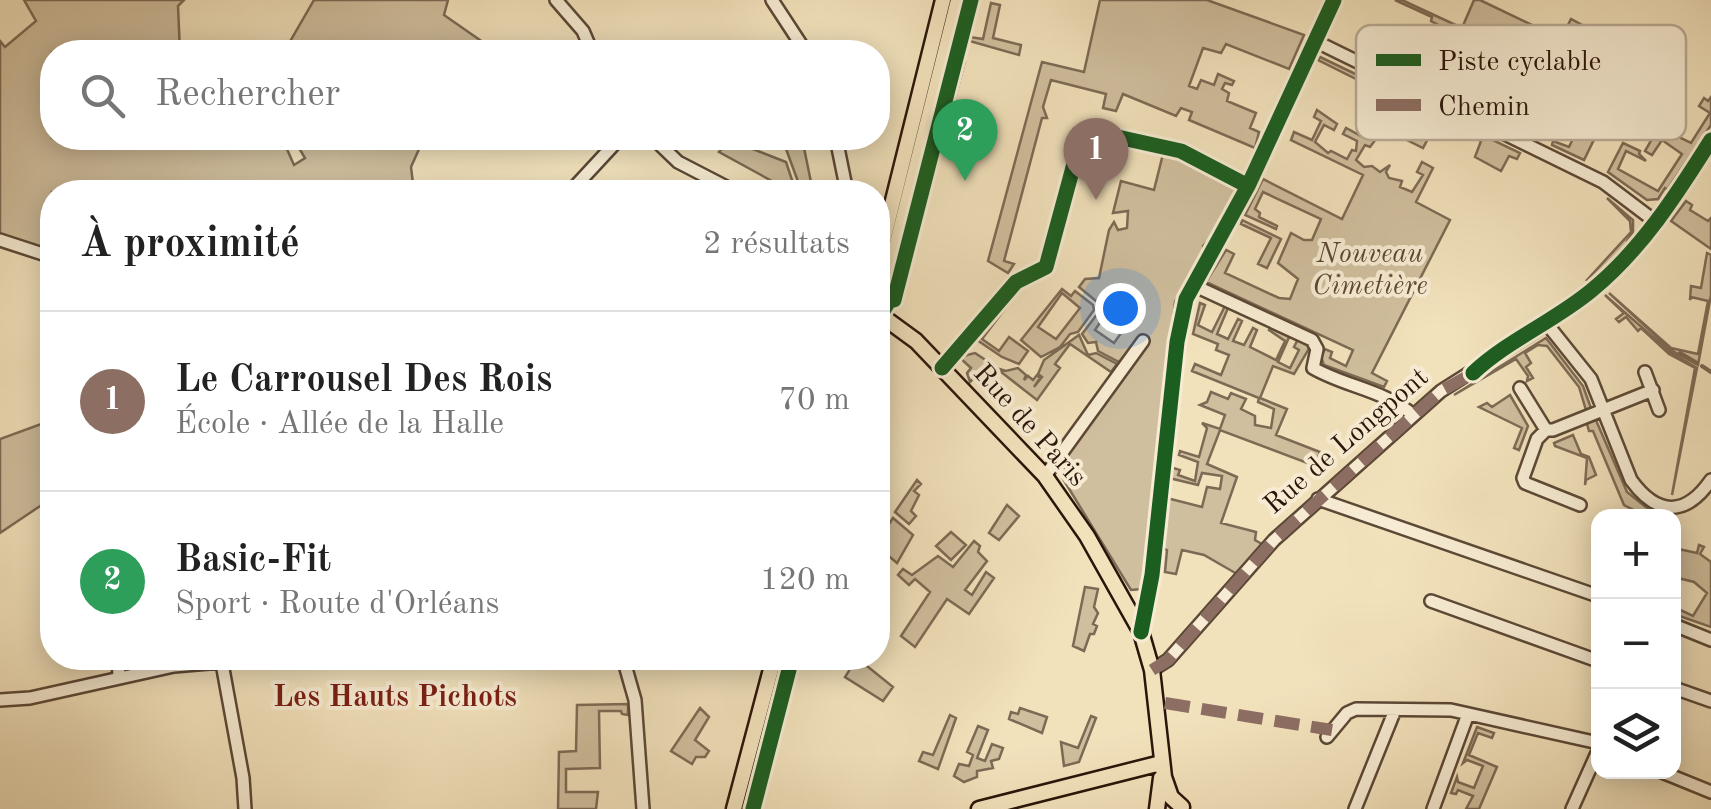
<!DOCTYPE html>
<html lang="fr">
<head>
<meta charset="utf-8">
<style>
  :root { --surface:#fff; --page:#f6f6f6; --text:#222; --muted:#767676; --line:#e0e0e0; --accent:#0b8043 }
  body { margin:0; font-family:"Old Standard TT",serif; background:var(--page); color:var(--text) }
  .controls { position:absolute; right:30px; bottom:30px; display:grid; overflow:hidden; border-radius:20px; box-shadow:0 5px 25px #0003 }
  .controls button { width:90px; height:90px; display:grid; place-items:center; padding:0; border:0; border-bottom:2px solid var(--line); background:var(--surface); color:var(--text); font:50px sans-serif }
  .you { position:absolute; left:1120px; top:308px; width:35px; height:35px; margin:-25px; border:8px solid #fff; border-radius:50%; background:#1a73e8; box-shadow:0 0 0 15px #1a73e833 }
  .badge { display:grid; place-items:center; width:65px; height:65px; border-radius:50%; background:var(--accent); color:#fff; font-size:32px; font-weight:700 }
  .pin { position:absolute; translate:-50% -82px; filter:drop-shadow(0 2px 5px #0008) }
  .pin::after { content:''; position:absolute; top:52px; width:35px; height:30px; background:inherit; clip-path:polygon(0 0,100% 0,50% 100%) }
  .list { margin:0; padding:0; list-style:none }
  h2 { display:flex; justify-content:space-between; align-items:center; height:130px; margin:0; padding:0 40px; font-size:42px }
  h2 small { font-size:32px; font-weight:400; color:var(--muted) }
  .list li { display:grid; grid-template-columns:65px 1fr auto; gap:30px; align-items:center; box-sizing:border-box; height:180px; padding:0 40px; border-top:2px solid var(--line) }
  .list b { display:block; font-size:38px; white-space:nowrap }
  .list p { margin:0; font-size:32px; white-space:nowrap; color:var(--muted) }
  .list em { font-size:32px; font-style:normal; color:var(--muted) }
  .icon { flex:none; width:55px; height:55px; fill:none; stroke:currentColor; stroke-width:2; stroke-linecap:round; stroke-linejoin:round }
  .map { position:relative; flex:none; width:1711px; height:809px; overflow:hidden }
  .search { position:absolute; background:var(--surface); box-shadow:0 5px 25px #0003; left:40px; top:40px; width:850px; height:110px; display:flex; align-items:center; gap:25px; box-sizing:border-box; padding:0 35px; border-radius:40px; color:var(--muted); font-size:38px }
  .panel { position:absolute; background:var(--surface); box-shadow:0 5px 25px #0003; left:40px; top:180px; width:850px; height:490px; border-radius:40px }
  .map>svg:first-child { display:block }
  .green { fill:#d0bf9e; stroke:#7d6a54; stroke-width:2.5; fill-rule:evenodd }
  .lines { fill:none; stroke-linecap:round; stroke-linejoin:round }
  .stream { stroke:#796650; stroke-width:4 }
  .minor-casing { stroke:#5c4836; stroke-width:16 }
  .major-casing { stroke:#2a150a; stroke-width:19 }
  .minor { stroke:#f7ecd3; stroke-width:11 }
  .major { stroke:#f2e2bc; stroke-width:14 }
  .quiet { stroke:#8d6e63; stroke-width:12; stroke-dasharray:25 12; stroke-linecap:butt }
  .cycleway-casing { stroke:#f7ecd3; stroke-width:21 }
  .cycleway { stroke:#1b5e20; stroke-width:15 }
  .labels { text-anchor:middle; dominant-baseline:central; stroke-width:8; stroke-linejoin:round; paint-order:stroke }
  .park-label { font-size:28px; font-style:italic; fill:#5c4836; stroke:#f7ecd3 }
  .street-label { font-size:28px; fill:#2a150a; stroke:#f7ecd3 }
  .neighbourhood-label { font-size:30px; font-weight:bold; fill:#7a1f14; stroke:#f7ecd3 }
  .key { fill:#f7ecd3; stroke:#baac97; stroke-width:2.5 }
  .key-label { font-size:28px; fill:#2a150a }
</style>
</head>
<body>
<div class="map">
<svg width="1711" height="809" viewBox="0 0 1711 809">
  <rect width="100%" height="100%" fill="#f2e2bc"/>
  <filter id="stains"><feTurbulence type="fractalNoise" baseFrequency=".002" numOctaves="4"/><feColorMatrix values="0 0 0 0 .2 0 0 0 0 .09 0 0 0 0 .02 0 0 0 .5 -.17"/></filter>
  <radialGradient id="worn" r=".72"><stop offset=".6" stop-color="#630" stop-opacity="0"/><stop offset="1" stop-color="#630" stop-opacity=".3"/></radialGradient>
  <!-- green -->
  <path class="green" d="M24,0h160l-6,6 2,46h-128v86h230l12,27 11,-7 -12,-20h131l-13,29 3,25h-362v61l-52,-17v-195l5,6 31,-26z
    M314,0h134l-4,15 53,37h-213z
    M1100,0h107l97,35 -15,34 -63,-25 -5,9 -18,-5 -14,38 8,3 4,-9 13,5 4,-11 16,7 -2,4 -7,-2 -3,6 7,4 -2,8 29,12 -6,15 9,4 -4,16 -66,-28 3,-8 -11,-4 -5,8 -53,-22 -7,17 -13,-3 3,-14 -55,-14 -8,27 4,11h-5l-38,143 10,3 -6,9 -20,-12 54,-199 42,10z
    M1395,0h7l60,28 12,-28h6l81,39 10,-20 13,7 -26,53 133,64 19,-30 -11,-7 5,-8 4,3 3,-4v28l-42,62 4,3 -10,12 -3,-2 10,-9 -5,-3 -7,11 -11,1 -39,-28 15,-29 17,8 -1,3 7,7 -20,-10 -8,18 40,22 24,-37 -20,-14 -10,15 -7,-4 11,-19 -47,-23 -25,51 -32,-15 1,-4 16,6 16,-34 -5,-3 3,-8 -13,-6 -12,16 -5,-4 11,-22 -35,-16 2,-5 -13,-6 -3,4 -27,-12 -10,21 19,9 -13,29 -30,-15 27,10 11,-21 -20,-8 9,-19 -15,-11 -8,1 -9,18 -18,-11 -11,21 30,19 -42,-19 7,1 13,-28 19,9 11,-22 -27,-14 1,-4z
    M991,3l9,2 -7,33 28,7 -2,10 -53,-15 4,-3 13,2z
    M962,55l3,6 -35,132 -8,15z
    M1320,57l200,96 -3,6 -8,-3 -8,15 -26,-14 6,-16 -43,-21 -15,28 -24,-12 4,-8 16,7 9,-18 -20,-9 -6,13 -12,-6 8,-15 -80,-40z
    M1317,110l20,14 -3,6 -10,-5 -9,17 13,11 3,-2 16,8 5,-9 4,1 1,-10 -14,-7 3,-6 17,9 5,-2 8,4 -6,8 -5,-2 -9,15 8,7 8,-1 8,6 10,-7 -4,7 3,6 13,3 -2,6 12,5 11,-17 -6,-3 5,-10 11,6 -17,34 34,18 -78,153 15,8 -3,6 -60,-22 -3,-8 4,-8 7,3 -2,6 16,8 7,-16 -147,-68 20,-32 8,4 -9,19 54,25 11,1 8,-20 -20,-16 13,-30 13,7h8l9,-21 -58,-27 -8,17 5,4 -1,4 18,9 -1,3 -31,-14 18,-36 79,40 21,-44 -72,-35 3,-8 18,8 9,-19 -7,-4z
    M782,138h20l11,54h-7l-6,-5z
    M730,140l56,22 9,27 -3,3 -73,-40z
    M1164,150l16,4 59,33 -28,51 -8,8 1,4 -29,52 -33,287 -11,1 -71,-116 6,-9 -3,-3 84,-117 -9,-6 -19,23 -21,-11 -2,-9 -8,1 -6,-9 16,-21 8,1 -11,16 19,13 24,-34 -18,-14 -11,15 -3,-2 2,-4 -9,-6 -3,3 -17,-14 6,-8 14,-1 10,-48 5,-8 4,8 9,-2 1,-17 -15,2 8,-32 33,9z
    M1607,198l26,22v13l-6,8 3,2 7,-7 -9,13 -3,-2 -28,28 2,3 -5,5 -7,-3 44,-48 -1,-11z
    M1686,201l6,4 -2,5 18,11 3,-3v31l-40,-28z
    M1242,220l39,19 -14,29 -9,-4 13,-26 -30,-14z
    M1707,253l4,2v40l-13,70 -27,-15 -62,-57 62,55 27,6 10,-53 -17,-4 -1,3 1,-14 10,2z
    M1062,289l9,7 4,-5 18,14 1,5 -16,22 -8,2 -10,13 -19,10 -20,-17zM1062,293l18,15 -24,31 -18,-12z
    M1605,295l65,57 27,16 -25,127 23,-127 -26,-14 -28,-26 -3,3 -12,-14 -7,5 -3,-3 8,-6z
    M1200,303l5,2 -7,20 14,7 13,-26 3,2 -11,26 11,5 10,-20 4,2 -9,20 11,4 9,-17 4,2 -7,17 26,13 9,-19 -16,-11 2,-4 19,9 -12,27 12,6 9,-18 -5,-3 4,-8 12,8 -16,27 -21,-8 -13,32 27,11 -11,26 44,17 -5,14 -95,-36 -13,34 30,13 -16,46 35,9 -1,8 7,4 -25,30 -33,-19 -22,-5 -6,24 -11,-2 2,-22 -6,-2 6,-50 35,9 5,-20 13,2 2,-13 -20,-3 -4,12 -29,-7 1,-11 10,3 -2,5 17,6 3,-19 -19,-7 1,-4 19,6 8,-29 -5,-5 18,6 5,-14 -25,-10 7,-3 4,-10 17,7 3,-6 15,6 -5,10 14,7v9l16,3 3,-19 -16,-7 1,-4 -67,-27 3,-7 26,11 8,-20 -13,-5 2,-6 -25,-10z
    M1005,304l2,2 -25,33 17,12 10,-14 19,14 -9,13 -17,-7 -28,-19z
    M1079,335l9,20 8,-2 21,11 -6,8 -41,-28 -15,20 5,4 -23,32 -41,-32 10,3 12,-3 8,7 -2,5 4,-4 5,4 4,-5 3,3 -6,9 8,-10 -4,-3 6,-14z
    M1546,338l37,48 8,22 -5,2 -7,-23 -32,-41 -9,-1 -13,8 6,10 -5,4 7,11 -6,3 1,-5 -12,-17 -62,36z
    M975,353l15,10 -20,19 -3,-9 4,-5 -12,-11z
    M1510,395l18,31 -9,24 -5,-2 8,-20 -43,-21 8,-4 5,4z
    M1595,418l32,74 25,20v4h-7l-21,-11 -31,-74h-4l-2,-7z
    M52,420v78l-52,35v-94z
    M1573,435l8,19 8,3 7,18 -10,5 -1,5 2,-27 -32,-12 -1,-3z
    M917,480l4,4 -7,7 5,4 -8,16 5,5 -7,8 -14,-12z
    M1007,505l12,11 -20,24 -10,-7z
    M893,518l20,17 -16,28 -19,-16v-13l6,-2z
    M951,532l15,13 -15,15 -15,-14z
    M974,541l6,5 -2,6 9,9 -22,29 7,5 14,-23 8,6 -25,36 -22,-15 -32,48 -14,-11 29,-44 -15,-13 -6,6 -11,-10 5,-6 9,6 26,-19 15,11z
    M1699,545l5,2 -4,7 11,8v65l-37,-13v-7l19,9 14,-23 -13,-11 -20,-5v-29l23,5z
    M1085,587l13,2 -4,18 4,6 -5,11 4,2 -3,8h-4l-6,17 -11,-5z
    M857,658l36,29 -10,14 -38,-24z
    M628,704v11l-6,-1 -1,-3h-22l1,57 -34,1v23h32l-2,17h-38l1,-57 17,-1 1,-46z
    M700,708l9,9 -14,23 14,11 -4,6h-9l-4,7 -21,-13z
    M1020,708l27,9 -5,16 -33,-14 2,-7 7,2z
    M950,715l6,3 -18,51 -19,-8 4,-9 10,3z
    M1091,716l5,2 -17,44 -15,4 -3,-24 17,6z
    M978,726l10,4 -11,28 8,3 7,-17 11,4 -4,11 -8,2 2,7 -16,3v6l-13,5 -10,-6 5,-12 10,2 4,-11 -6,-3z
    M1477,727l17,6 -2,5 -14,-5 -9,22 28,12 -18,42h-13l7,-13 -15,-6 -2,4 -5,-1 6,-16 1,5 16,6 9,-22 -16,-6 -4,3z"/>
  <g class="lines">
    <!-- stream -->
    <path class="stream" d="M1680,353l17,10
      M1702,366l9,6"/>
    <defs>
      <path id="minor" d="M556,0l27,31 9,21
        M772,0l34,52
        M1315,41l288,141 53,40
        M653,138l25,24 58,30
        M836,138l11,54
        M570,192l50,-54
        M0,240l52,17
        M1193,285l119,55 5,9 -4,19c33,19 71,22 100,47
        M1547,324l44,55 40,101c27,37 55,36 80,0
        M942,368l74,-86 30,-15 35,-129 14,-6 86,19 67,35
        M1645,372l14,38
        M1520,388l26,42h7l100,-40
        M1546,430l-9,9 -14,39 2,5 55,22
        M1045,476l98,-135
        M1318,499l280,97
        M1431,601l167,60
        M1674,625l37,15
        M1141,632l11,-57 25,-233 9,-43 62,-113 86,-186
        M118,658l1,19
        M221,658l22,120 2,31
        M623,658l12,42 8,109
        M1152,670l16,-10 106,-120 167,-149 106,-67 46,-34 33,-32 41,-51 44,-67
        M1674,688l37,13
        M0,700l30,-2 144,-32 47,-4
        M1327,737l20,-24 9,-4 95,1 143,32
        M1662,772l49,20
        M1355,809l40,-99
        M1433,809l35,-95
        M1572,809l26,-58"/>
      <path id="major" d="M878,261l65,-261
        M879,314l37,27 129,135 42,60 54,96 11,38 12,107 7,20 11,10
        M878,319l80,-319
        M734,809l40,-151
        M753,809l39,-151
        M979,809l182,-46
        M1157,809l4,-31"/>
    </defs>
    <!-- minor casing -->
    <use href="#minor" class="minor-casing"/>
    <!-- major casing -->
    <use href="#major" class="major-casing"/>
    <!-- minor -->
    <use href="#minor" class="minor"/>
    <!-- major -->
    <use href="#major" class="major"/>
    <!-- quiet -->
    <path class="quiet" d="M1152,670l16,-10 106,-120 167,-149 32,-18
      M1165,703l167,27"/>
    <defs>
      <path id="cycleway" d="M878,319l11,-18 5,-1 77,-300
        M942,368l74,-86 30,-15 35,-129 14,-6 86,19 67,35
        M1473,373c35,-33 82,-52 119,-83 50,-41 85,-96 119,-150
        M1141,632l11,-57 25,-233 9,-43 62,-113 86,-186
        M753,809l39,-151"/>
    </defs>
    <!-- cycleway casing -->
    <use href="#cycleway" class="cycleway-casing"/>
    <!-- cycleway -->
    <use href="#cycleway" class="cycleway"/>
  </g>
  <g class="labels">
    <!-- park labels -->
    <g class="park-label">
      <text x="1370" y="255">Nouveau<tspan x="1370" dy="32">Cimetière</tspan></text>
    </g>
    <!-- street labels -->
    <g class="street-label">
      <text transform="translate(1029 426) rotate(48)">Rue de Paris</text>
      <text transform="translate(1347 442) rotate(-41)">Rue de Longpont</text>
    </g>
    <!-- neighbourhood labels -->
    <g class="neighbourhood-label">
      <text x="395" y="698">Les Hauts Pichots</text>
    </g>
  </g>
  <!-- legend -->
  <rect x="1356" y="25" width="330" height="115" rx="15" class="key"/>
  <rect x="1376" y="54" width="45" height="12" fill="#1b5e20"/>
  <rect x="1376" y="99" width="45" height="12" fill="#8d6e63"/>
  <g class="key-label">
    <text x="1438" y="70">Piste cyclable</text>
    <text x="1438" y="115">Chemin</text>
  </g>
  <rect width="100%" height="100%" filter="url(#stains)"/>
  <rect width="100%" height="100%" fill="url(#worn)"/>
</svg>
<div class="controls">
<button>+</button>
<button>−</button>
<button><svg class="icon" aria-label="layers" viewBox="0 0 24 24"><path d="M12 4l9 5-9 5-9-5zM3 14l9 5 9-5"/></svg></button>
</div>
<div class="you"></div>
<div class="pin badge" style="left:1096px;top:200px;background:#8d6e63">1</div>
<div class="pin badge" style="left:965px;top:181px;background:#2e9e5b">2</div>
<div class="search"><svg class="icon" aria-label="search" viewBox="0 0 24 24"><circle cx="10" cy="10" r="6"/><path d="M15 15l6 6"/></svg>Rechercher</div>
<section class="panel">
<h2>À proximité<small>2 résultats</small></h2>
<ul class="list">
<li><span class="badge" style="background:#8d6e63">1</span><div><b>Le Carrousel Des Rois</b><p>École · Allée de la Halle</p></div><em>70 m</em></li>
<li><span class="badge" style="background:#2e9e5b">2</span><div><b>Basic-Fit</b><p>Sport · Route d'Orléans</p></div><em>120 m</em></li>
</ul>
</section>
</div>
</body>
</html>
